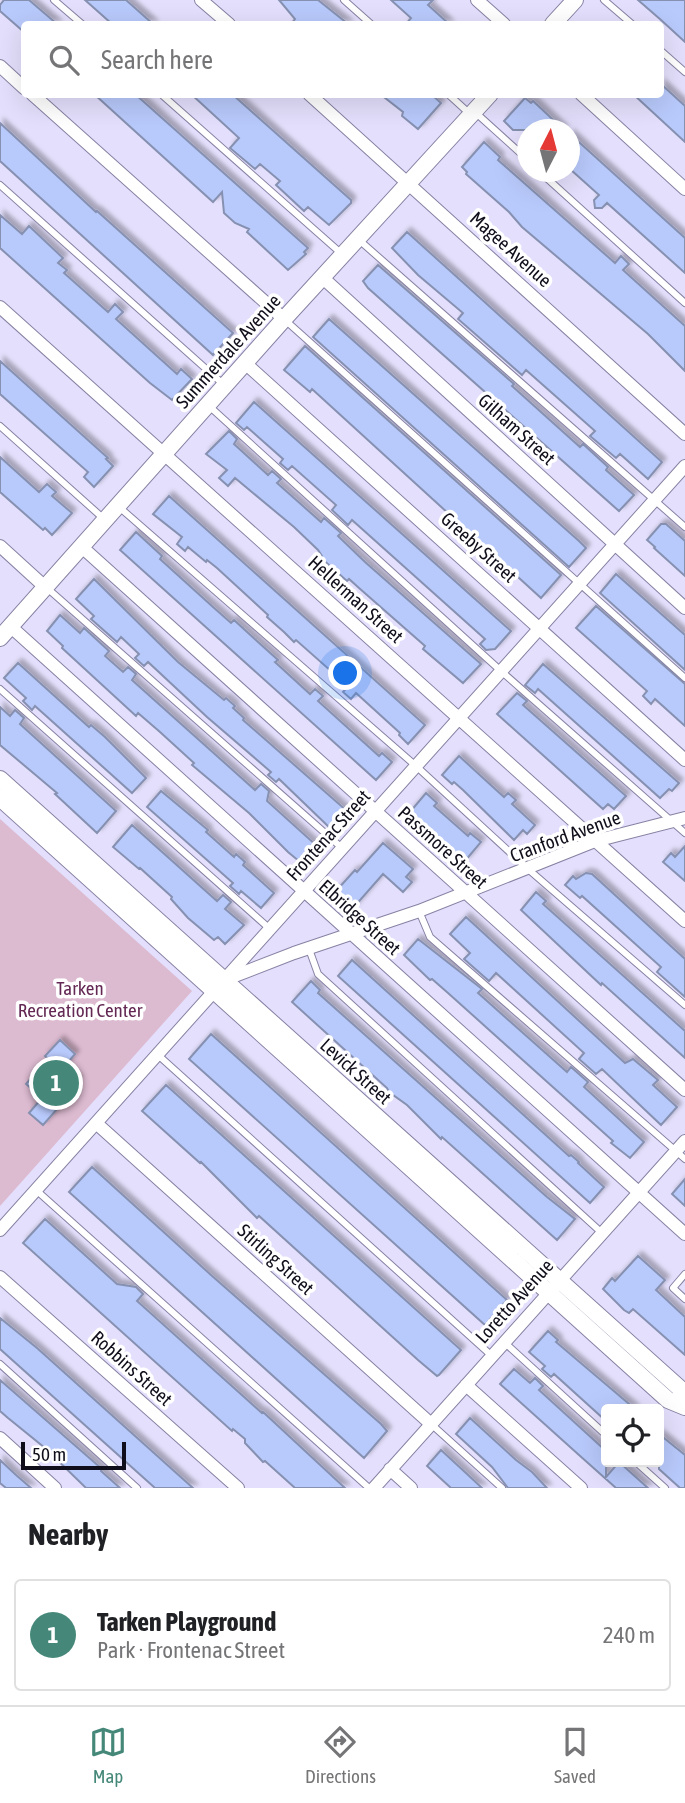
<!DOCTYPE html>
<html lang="en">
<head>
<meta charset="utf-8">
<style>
  :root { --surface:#fff; --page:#f2f2f2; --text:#202124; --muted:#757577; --line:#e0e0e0; --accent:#458879 }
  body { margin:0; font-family:"Asap Condensed",sans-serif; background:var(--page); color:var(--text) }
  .controls { position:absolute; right:21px; bottom:21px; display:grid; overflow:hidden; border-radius:7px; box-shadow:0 7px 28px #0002 }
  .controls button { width:63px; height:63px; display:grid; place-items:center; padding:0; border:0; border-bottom:2px solid var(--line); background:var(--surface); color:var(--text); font:35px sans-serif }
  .compass { position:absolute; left:517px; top:119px; width:63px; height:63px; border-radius:50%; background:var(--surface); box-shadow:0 7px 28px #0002; rotate:6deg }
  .scale { position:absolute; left:21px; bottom:18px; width:105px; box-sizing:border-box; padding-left:7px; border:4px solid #100e1a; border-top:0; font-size:19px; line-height:24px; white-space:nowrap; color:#100e1a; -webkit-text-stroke:5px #fff; paint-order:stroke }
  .you { position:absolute; left:346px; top:674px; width:24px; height:24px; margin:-18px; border:5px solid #fff; border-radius:50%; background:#1a73e8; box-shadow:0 0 0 10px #1a73e833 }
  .badge { display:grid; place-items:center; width:46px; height:46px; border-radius:50%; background:var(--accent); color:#fff; font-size:23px; font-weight:700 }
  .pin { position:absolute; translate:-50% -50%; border:4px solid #fff; box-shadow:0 2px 7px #0006 }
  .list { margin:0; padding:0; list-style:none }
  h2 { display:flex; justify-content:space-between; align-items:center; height:91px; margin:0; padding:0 28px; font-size:30px }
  h2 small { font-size:23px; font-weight:400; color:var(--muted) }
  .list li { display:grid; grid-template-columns:46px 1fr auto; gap:21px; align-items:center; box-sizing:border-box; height:112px; margin:0 14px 14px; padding:0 14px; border:2px solid var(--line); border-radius:7px }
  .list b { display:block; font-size:26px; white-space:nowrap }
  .list p { margin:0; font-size:23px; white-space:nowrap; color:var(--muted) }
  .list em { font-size:23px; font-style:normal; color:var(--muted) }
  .icon { flex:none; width:38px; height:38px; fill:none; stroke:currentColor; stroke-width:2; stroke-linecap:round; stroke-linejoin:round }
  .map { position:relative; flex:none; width:685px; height:1488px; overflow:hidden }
  .search { position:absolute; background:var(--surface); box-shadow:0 7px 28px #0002; left:21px; right:21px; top:21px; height:77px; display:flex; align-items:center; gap:18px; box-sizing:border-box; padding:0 24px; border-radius:7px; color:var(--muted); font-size:26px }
  .sheet { height:217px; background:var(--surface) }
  nav { display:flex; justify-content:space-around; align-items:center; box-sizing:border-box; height:98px; border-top:2px solid var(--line); background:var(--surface); font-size:19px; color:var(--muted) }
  nav a { display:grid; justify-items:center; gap:4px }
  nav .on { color:var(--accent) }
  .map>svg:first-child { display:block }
  .green { fill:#dcbad0 }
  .building { fill:#b8c9fb; stroke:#8691b1; stroke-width:2; filter:url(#shadow) }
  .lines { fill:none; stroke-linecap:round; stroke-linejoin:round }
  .lane-casing { stroke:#8782a3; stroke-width:8 }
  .street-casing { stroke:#8782a3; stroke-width:14 }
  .secondary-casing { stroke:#8782a3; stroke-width:18 }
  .lane { stroke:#fff; stroke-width:6 }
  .street { stroke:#fff; stroke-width:12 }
  .secondary { stroke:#fff; stroke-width:16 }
  .labels { text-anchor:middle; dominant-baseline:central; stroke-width:7; stroke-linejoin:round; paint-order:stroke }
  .street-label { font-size:19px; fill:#100e1a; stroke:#fff }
  .park-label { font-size:19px; fill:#632854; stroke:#fff }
</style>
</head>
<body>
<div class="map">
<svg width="685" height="1488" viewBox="0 0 685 1488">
  <defs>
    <filter id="shadow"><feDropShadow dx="4" dy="-4" stdDeviation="2" flood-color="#0004"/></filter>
  </defs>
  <rect width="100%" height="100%" fill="#e4dffc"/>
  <!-- green -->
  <path class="green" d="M0,819l192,172 -192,215z"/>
  <!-- building -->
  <path class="building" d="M4,0h25l28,24h-33v8l-24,-21v-6z
    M85,0h41l27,24h-41z
    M279,0h39l30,24h-57l4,-5z
    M391,0h42l-5,5 21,19h-43l5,-6z
    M638,0h47v42l-24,-22z
    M661,84l24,22v36l-52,-48h28z
    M94,94h41l173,154 -4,4 2,2 -18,16 -41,-38 2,-3 -14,-6 -11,-10 -2,-21 -9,10z
    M191,94h41l119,106v3l-22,22 -21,-18 -4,4 -28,-26 4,-4 -20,-17 -5,5 -25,-21 9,-10z
    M380,94h51l10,9 -23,26 -16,-13 1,-4z
    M525,98l6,5 2,-2 31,29h-51l-9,-9z
    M0,123l96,89 1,-1 136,122 -20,22 -213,-194z
    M570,134l115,104v35l-78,-70 -5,5h-7l-1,-8 5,-5 -29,-26z
    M484,142l16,15 -2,3 117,103 6,-7 8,8 -6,6 62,56v45l-37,-37 -126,-107 -13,-15 -43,-38 1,-2 -5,-5z
    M0,215l22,19 7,-8 34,32 -5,5 9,7 -3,3 44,39 7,-8 8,8 -7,7 61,55 4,-5 11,10 -20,21 -22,-17 -150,-135z
    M407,232l255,230 -14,17 -28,-25 -4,4 -26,-22 5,-5 -69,-61 -4,5 -64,-56 5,-6 -45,-38 -26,-27z
    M378,265l136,119 -2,2 68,61 3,-3 25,23 -2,3 28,25 -15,16 -251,-223 -5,-7z
    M329,319l250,222 7,7 -17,19 -256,-230z
    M305,346l256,229 -20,23 -229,-209 -2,3 -26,-22z
    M0,361l108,97 -2,1 7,7 -19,21 -10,-10 4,-5 -88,-78z
    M254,402l257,229 -16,18 -9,1 -6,-6 5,-5 -133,-119 -4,5 -16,-15 4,-5 -44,-39 -4,4 -8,-7 3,-4 -36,-32 -3,3 -8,-7z
    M229,431l8,8 -3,5 34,31 4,-4 9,8 -4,4 44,39 3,-4 17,15 -3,3 27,26 116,102 -18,19 -40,-34 2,-3 -66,-58 -10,-9 -2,2 -26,-23 1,-2 -4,-6 -24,-23 -59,-49 -7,8 -9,-8 8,-8 -21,-16z
    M0,457l39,35 8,-8 9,8 -4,4 20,17 -20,22 -7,-7 -2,2 -43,-38z
    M169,496l256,229 -17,19 -9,-9 1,-2 -44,-40 -5,6 -8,-7 5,-6 -52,-46 -2,2 -10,-10 -17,-15 1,-2 -51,-47 -10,-8 -1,2 -18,-15 -3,4 -8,-7 5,-7 -29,-23z
    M661,524h5l19,17v35l-31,-28 1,-1 -8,-7z
    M136,532l26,24 -2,3 53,48 18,16 3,-3 24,22 20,18 -3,2 35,32 5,-5 8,7 -5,5 61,55 3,-3 10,9 -16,18 -256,-230z
    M616,574l69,61v35l-85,-77z
    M94,579l84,83 46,38 2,-2 9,8 -2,2 11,10 -1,2 104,91 -16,18 -52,-50 -3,3 -8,-7 3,-3 -64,-55 -59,-55 -4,4 -9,-8 4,-4 -18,-17 -4,5 -26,-23 3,-3 -18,-17z
    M596,606l89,78v42l-30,-27 -4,5 -8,-8 4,-5 -71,-63z
    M60,615l20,18 4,-5 25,23 -4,5 18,16 5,-5 8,7 -4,6 123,110 6,-6 8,7 -2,10 50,45 -14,15 -3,1 -12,-10 -39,-39 -57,-48 2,-2 -34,-31 -22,-19 -2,3 -74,-68 1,-2 -16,-15z
    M18,663l71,64 2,-2 14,12 41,41 -14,15 -97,-87 -3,4 -9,-9 3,-3 -22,-20z
    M543,664l136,119 -7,8 -3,-2 -9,9 -122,-109 -3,4 -10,-8z
    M517,693l10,8 -4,4 103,91 -12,13 -6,-5 -5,5 -106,-95z
    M0,707l10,9 5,-6 9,8 -4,6 96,87 -19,22 -42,-39 2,-1 -57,-48z
    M459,756l45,41 4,-4 8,7 -4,4 23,21 -8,9 -4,-4 -9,10 -51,-50 -9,-8 -2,2 -10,-9z
    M161,791l47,39 -2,2 28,25 2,-3 9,8 -2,3 31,28 -13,15 -20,-17 -2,3 -9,-8 3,-3 -86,-76z
    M426,793l11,10 -3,3 34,30 2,-3 11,9 -16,19 -55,-49z
    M132,825l85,76 6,-6 8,7 -6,7 19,16 -19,19 -7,-7 -4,3 -26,-22 -17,-19 1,-2 -32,-29 -1,1 -26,-22z
    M383,843l30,26 -7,8 6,5 -9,10 -20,-18 -29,33 -18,-16 19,-21 2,2z
    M685,846v35l-22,-19 8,-9 4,4z
    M586,873l6,1 93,85v38l-28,-25 4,-5 -79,-71 -2,2 -15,-13 8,-9 3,3z
    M536,892l10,9 -3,3 142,127v27l-83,-75 -1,2 -80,-75z
    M466,917l159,146 8,-4 25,21 -5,5 24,22 -16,18 -59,-56 -6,5 -17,-15 5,-6 -88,-80 -7,8 -25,-22 6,-6 -20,-19z
    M418,939l64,50 -4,4 89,79 4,-5 17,15 -4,5 60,55 -14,16 -19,-15 2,-2 -165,-148 -16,-14 -2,1 -26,-25z
    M352,960l217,196 2,-1 8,7 -1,1 26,24 -14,16 -252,-227z
    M311,981l9,9 -2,3 229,204 28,22 -18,21 -115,-103 -1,2 -34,-34 -18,-13 -2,-4 -95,-86z
    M211,1034l296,266 -22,25 -296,-266z
    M60,1040l15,14 -11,13 14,13 -23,25 3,3 -15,17 -14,-12 13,-15 -16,-14 22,-25 -3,-3z
    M166,1085l295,265 -22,25 -2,1 -19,-16 -159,-144 -2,2 -56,-56 -1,1 -58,-52z
    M92,1167l119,108 170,149 6,7 -23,27 -295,-266z
    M685,1179v27l-13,-12z
    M45,1219l72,65 19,3 7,7 -6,7 125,112 1,-1 82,76h-50l-30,-27 -2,1 -18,-19v-4l-12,-10 -1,2 -209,-188z
    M638,1256l27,24 -9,10 29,27v38l-52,-46 -4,4 -5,-3 -21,-21 9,-11 3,3z
    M0,1318l37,30 156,140h-38l-155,-139z
    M548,1331l10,9 -2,2 79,67h-29v12l-52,-47 -3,3 -9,-8 3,-3 -16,-14z
    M514,1369l16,14 5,-5 8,8 -4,4 67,61v26l13,-15 29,26h-32l-37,-33 -79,-71z
    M0,1380l102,89 -1,2 19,17h-34l-41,-40 -37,-30 -8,-7z
    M470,1418l46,42 16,12 15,16h-39l-16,-21 -36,-33z
    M659,1434l26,21v33h-5l-21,-19z
    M441,1450l26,24 15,14h-31l-24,-22z
    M0,1460l16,15 15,13h-25l-6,-5z"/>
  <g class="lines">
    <defs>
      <path id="lane" d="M54,0l28,24
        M344,0l27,24
        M604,0l28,24
        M660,50l25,22
        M161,94l182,161
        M448,94l22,20
        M476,113l52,47
        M540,172l145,131
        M0,185l223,199
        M359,240l326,287
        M285,320l400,358
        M209,406l292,265 184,162
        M0,426l104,93
        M119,507l297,259 112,103 157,136
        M47,588l295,260
        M0,689l270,240
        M419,911l11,26 255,222
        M309,949l9,25 284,259
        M158,1055l334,301
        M36,1190l333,298
        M685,1274l-12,14 12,11
        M504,1342l102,93
        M0,1364l137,124
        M431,1424l71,64
        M636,1462l29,26"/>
      <path id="street" d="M201,0l28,24
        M477,0l27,24
        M0,66l24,22
        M32,94l252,225
        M309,94l376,340
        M581,94l104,95
        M323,278l362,330
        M0,307l685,614
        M245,363l440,397
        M0,546l45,41
        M83,548l602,542
        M10,626l675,608
        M227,979l67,-26 125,-42 176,-70 90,-23
        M96,1123l335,301
        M0,1230l685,-764
        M0,1277l238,211
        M466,1385l115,103
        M0,1438l55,50
        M390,1469l21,19
        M374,1488l311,-347"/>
      <path id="secondary" d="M553,24l22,-24
        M0,638l284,-319 206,-225
        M0,779l685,614
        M0,798l668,602 17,7"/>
    </defs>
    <!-- lane casing -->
    <use href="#lane" class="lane-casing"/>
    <!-- street casing -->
    <use href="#street" class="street-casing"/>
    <!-- secondary casing -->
    <use href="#secondary" class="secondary-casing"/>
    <!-- lane -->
    <use href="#lane" class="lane"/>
    <!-- street -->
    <use href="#street" class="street"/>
    <!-- secondary -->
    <use href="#secondary" class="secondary"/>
  </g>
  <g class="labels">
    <!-- street labels -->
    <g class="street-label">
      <text transform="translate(511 249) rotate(42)">Magee Avenue</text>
      <text transform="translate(228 351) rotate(-48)">Summerdale Avenue</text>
      <text transform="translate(517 429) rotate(42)">Gilham Street</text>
      <text transform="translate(479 547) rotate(42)">Greeby Street</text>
      <text transform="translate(356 599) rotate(42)">Hellerman Street</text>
      <text transform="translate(328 835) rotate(-48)">Frontenac Street</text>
      <text transform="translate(565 836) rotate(-20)">Cranford Avenue</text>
      <text transform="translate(443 847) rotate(42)">Passmore Street</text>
      <text transform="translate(360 917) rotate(42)">Elbridge Street</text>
      <text transform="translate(356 1071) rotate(42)">Levick Street</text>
      <text transform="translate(276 1259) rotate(42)">Stirling Street</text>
      <text transform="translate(514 1301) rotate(-48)">Loretto Avenue</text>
      <text transform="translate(132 1368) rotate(42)">Robbins Street</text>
    </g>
    <!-- park labels -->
    <g class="park-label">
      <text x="80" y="988">Tarken<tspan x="80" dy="22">Recreation Center</tspan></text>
    </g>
  </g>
</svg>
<div class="controls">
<button><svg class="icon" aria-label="locate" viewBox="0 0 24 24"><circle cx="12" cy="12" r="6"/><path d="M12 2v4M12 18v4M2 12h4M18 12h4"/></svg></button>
</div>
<svg class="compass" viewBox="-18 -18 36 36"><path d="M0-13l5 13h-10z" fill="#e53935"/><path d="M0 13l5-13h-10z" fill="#757577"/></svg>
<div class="scale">50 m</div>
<div class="you"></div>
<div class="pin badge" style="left:56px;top:1083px">1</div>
<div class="search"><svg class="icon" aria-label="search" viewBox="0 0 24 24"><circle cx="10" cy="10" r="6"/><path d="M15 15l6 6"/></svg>Search here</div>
</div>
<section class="sheet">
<h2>Nearby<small></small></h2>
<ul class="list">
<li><span class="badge">1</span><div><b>Tarken Playground</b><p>Park · Frontenac Street</p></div><em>240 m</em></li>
</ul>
</section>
<nav>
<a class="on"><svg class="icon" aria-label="map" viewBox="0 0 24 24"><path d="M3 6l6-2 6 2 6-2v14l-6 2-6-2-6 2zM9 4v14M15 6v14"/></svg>Map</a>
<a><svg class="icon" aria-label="directions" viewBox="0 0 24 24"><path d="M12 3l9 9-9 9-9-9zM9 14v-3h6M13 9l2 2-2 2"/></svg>Directions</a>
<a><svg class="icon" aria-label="saved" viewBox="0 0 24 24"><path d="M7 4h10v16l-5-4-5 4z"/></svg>Saved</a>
</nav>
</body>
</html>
